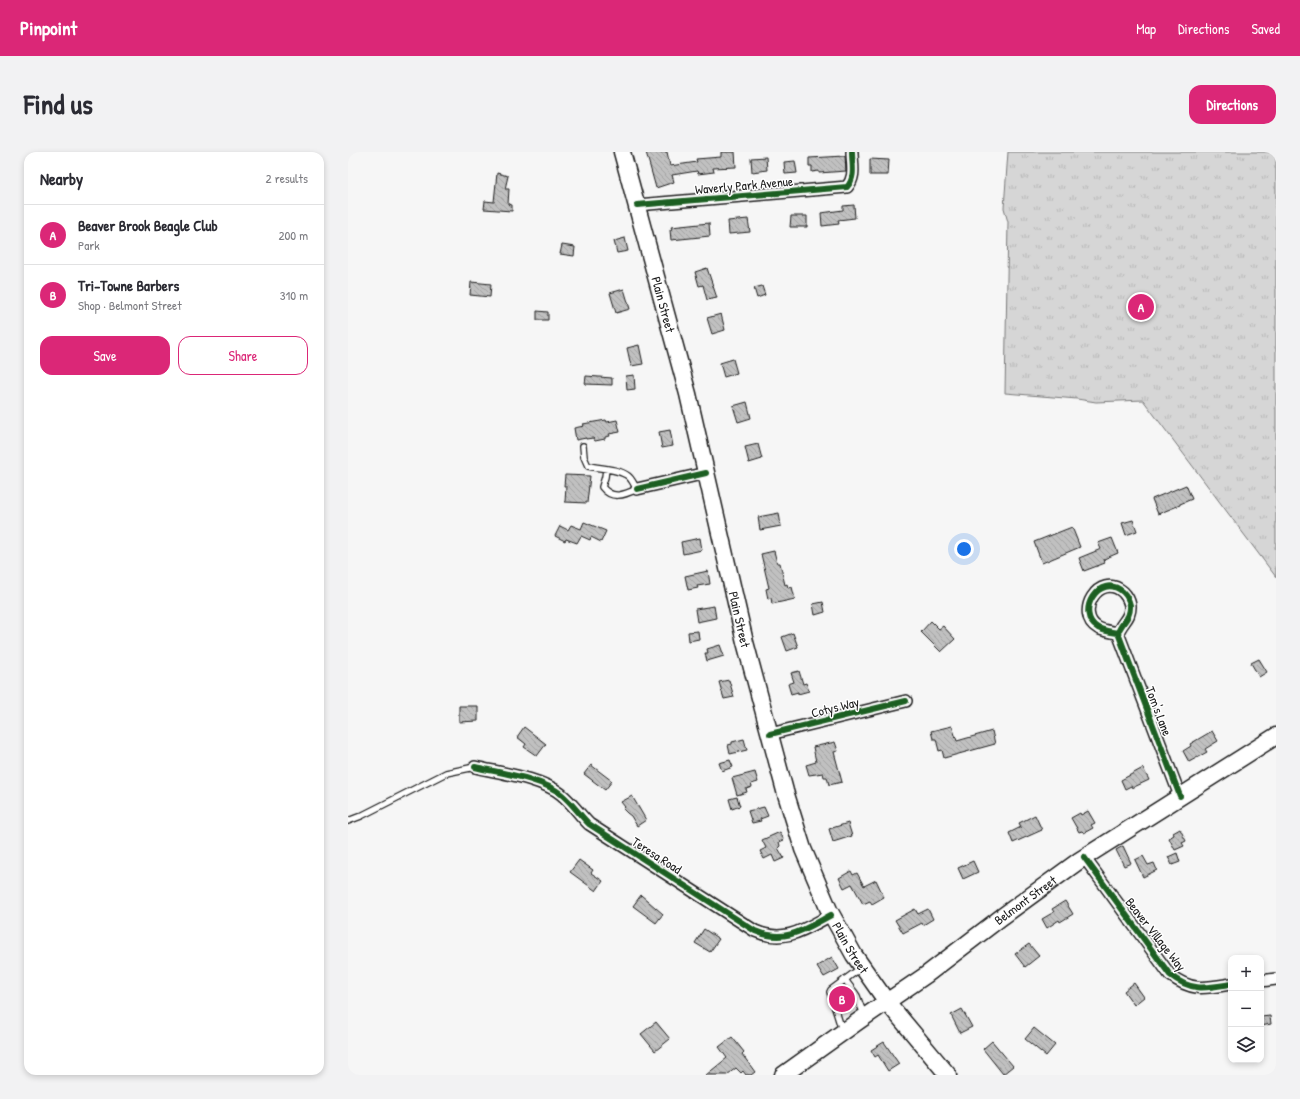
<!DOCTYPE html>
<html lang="en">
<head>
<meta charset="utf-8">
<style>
  :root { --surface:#fff; --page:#f2f2f3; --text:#2b2b33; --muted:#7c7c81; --line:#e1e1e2; --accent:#db2777 }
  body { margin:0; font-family:"Patrick Hand",sans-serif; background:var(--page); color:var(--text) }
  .controls { position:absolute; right:12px; bottom:12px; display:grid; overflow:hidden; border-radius:8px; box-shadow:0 2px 6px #0003 }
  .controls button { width:36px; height:36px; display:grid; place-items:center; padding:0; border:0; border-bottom:1px solid var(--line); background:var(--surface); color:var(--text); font:20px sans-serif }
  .you { position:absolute; left:616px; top:397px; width:14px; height:14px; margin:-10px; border:3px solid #fff; border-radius:50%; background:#1a73e8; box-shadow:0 0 0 6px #1a73e833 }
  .badge { display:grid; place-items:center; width:26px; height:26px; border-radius:50%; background:var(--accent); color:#fff; font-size:13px; font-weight:700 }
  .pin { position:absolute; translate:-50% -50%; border:2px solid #fff; box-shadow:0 1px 4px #0006 }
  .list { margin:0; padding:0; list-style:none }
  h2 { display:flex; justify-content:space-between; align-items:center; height:52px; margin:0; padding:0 16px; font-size:17px }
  h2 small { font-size:13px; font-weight:400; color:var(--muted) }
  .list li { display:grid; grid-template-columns:26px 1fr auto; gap:12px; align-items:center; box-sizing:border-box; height:60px; padding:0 16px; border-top:1px solid var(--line) }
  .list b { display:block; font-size:15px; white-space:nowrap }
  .list p { margin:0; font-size:13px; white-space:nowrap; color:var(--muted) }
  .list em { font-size:13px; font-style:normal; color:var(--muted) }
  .actions { display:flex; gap:8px; padding:12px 16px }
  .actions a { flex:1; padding:9px 0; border:1px solid var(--accent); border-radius:12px; text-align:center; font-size:14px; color:var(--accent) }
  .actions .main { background:var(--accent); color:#fff }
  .icon { flex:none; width:22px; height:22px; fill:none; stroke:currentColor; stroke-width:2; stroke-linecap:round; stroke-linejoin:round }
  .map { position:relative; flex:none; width:928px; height:923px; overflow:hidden; border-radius:12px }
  header { display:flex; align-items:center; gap:24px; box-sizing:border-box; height:56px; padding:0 20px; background:var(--accent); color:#fff }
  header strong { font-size:19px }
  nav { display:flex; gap:22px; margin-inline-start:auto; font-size:14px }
  .intro { display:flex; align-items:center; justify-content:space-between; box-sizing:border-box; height:96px; padding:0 24px }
  h1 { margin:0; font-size:28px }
  .button { padding:10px 18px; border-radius:12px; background:var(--accent); color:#fff; font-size:14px; font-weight:700 }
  main { display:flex; gap:24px; padding:0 24px }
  aside { flex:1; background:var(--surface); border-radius:12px; box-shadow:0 2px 6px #0003 }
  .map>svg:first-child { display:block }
  .park { fill:url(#park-tufts); stroke:#797979 }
  .building { fill:url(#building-back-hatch); stroke:#1c1c1c }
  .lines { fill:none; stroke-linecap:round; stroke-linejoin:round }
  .service-casing { stroke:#1c1c1c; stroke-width:8 }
  .minor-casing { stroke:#1c1c1c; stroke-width:14 }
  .secondary-casing { stroke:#1c1c1c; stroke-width:19 }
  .service { stroke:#fff; stroke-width:5.5 }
  .minor { stroke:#fff; stroke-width:11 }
  .secondary { stroke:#fff; stroke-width:16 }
  .cycleway-casing { stroke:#fff; stroke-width:8 }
  .cycleway { stroke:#1b5e20; stroke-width:6 }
  .labels { text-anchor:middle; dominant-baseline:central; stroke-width:3; stroke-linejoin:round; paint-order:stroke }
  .street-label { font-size:13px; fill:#1c1c1c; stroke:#fff }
</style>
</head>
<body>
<header>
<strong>Pinpoint</strong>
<nav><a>Map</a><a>Directions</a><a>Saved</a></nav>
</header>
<div class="intro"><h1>Find us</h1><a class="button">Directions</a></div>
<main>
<aside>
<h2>Nearby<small>2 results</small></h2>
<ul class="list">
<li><span class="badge">A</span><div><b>Beaver Brook Beagle Club</b><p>Park</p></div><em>200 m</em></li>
<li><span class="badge">B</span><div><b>Tri-Towne Barbers</b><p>Shop · Belmont Street</p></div><em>310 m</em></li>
</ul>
<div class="actions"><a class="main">Save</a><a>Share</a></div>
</aside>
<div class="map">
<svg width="928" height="923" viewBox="0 0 928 923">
  <defs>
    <pattern id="park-tufts" width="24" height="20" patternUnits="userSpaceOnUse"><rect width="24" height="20" fill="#d6d6d6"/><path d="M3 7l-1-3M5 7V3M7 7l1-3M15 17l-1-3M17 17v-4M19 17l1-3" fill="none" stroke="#b7b7b7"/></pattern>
    <pattern id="building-back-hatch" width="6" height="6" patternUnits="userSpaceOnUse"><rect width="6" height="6" fill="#c0c0c0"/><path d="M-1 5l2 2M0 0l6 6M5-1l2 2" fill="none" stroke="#a4a4a4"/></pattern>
  </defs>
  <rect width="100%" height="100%" fill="#f6f6f6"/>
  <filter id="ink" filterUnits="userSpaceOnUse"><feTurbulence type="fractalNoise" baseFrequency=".025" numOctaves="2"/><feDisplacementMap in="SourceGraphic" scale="8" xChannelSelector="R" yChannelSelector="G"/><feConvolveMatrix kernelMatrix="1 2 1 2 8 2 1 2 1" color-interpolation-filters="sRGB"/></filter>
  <g filter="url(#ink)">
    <!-- park -->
    <path class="park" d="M660,0h268v425l-133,-177 -47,2 -19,-3 -72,-6 3,-171 -4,-14z"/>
    <!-- building -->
    <path class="building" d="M298,0h21l3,14 27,-4 -1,-3 25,-2v-5h14l1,15 -23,1 1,4 -16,2 -1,-3 -25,4 2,7 -18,6z
      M497,4l1,15 -27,2v-2l-7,1v-6h-3v-8z
      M418,5l1,13 -15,2 -1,-14z
      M522,7l19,1 -1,15h-18z
      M447,9l2,12 -12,1 -1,-12z
      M149,21l11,3 -3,13h4l-1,15 4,1v6l-28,-2 1,-8 9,1z
      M506,53l1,13 -17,2 1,4 -17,2 -1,-13 22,-3v-4z
      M443,64h16v11h-17z
      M400,67l2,13 -21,2 -1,-13z
      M361,71l1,13 -39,4 -1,-10 2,-1 -1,-2z
      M277,86l3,13 -11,2 -3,-12z
      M214,93l13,2 -1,9 -14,-2z
      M359,116l10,30 -10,2 -4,-15 -4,1 -4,-14z
      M123,130l20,2 -1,13 -20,-2z
      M414,134l3,9 -8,3 -3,-10z
      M276,137l6,20 -14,4 -6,-20z
      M189,159l11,1v8h-11z
      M373,162l4,16 -13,4 -5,-16z
      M291,193l4,19 -12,2 -4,-18z
      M385,207l4,14 -13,4 -4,-14z
      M286,223l1,14 -8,1 -1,-14z
      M238,224l26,2v7l-27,-1z
      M399,250l4,16 -13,4 -5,-16z
      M258,268l1,2 10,-2 3,12 -11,2 1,2 -5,1v2l-10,2 -2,-3 -7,1v-1l-10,2 -2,-12 10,-2 -1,-2z
      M322,278l3,16 -11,2 -3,-16z
      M410,292l4,15 -13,4 -4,-16z
      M217,323l25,1 -3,27 -22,-1 1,-16h-2z
      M838,333l6,14 -12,5v1l-22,9 -6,-15z
      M431,361l2,13 -21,4 -2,-13z
      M785,368l4,11 -11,4 -4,-12z
      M236,370l22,9 -5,11 -10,-5 -1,3 -9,-4 -4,7 -11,-4 -1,2 -10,-5 5,-10 8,4 3,-5 10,4z
      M724,375l8,20 -38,16 -8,-21z
      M352,386l2,12 -19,4 -2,-12z
      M764,386l6,15 -14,6 1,4 -21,8 -5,-13 22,-9 -3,-6z
      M426,399l3,12h3l5,22 2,-1 1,4 4,-1 3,12 -23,5 -1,-6 -3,1 -2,-10 3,-1 -8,-34z
      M360,419l2,13 -13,2 1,2 -10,2 -3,-14z
      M475,450l2,10 -10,3 -2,-11z
      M366,454l2,12 -19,4 -2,-13z
      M583,469l8,8 4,-3 12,13 -14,13 -20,-20z
      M350,479l1,8 -10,2 -1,-9z
      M445,481l5,14 -11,4 -5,-14z
      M372,493l4,11 -17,5 -2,-8h3l-1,-4z
      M911,507l8,13 -8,5 -8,-14z
      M451,519l4,13 3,-1 3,8 -11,3v-2l-7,2 -3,-10 6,-2 -3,-9z
      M381,528l5,17 -10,2 -5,-17z
      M111,554h19v15l-19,1z
      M604,574l5,15 35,-10 3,13 -51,14 -2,-8 -3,1 -3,-12h-3l-2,-8z
      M176,575l22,17 -9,12 -13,-9 2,-3 -9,-7z
      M864,579l6,10 -13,8 2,3 -18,10 -6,-11 8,-5 -1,-2z
      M396,587l3,11 -17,4 -2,-9 4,-1v-2z
      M487,590l3,9 -4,1 8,30 -13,3 -2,-8h-3l-1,-4 -14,2 -3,-10 10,-3 -3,-15z
      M382,608l3,7 -11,4 -3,-8z
      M243,613l21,16 -7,9 -21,-16z
      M795,616l6,12 -17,8 -1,-2 -6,3 -4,-9z
      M407,620l3,10 -7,2 1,3 -6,2 1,3 -10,3 -5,-17z
      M284,644l14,24 -9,6 -6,-10 -4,-3 -4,-4 2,-2 -4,-5z
      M389,645l3,9 -8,3 -3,-10z
      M416,655l4,9 -8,3 1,2 -9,2 -4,-12z
      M740,659l7,12 -4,2 2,3 -9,5 -2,-2 -3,1 -8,-14 9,-5 1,2z
      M687,663l7,15 -29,13 -4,-10 12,-6 -2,-4z
      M500,671l4,13 -19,6 -4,-13z
      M832,677l6,12 -4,2 2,3 -9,4 -6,-12 5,-3 -1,-2z
      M432,680l4,8 -5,2 1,4 -2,2 6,10 -9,4 -3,-7 -8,4 -4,-8 6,-3 -4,-8z
      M775,694l8,17 -7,3 -8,-16z
      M829,701l3,9 -8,3 -4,-8z
      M795,704l5,9 6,-2 3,7 -14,7 -8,-17z
      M231,708l14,10 -2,3 12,8 -7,10 -26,-19z
      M625,709l5,11 -15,7 -5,-11z
      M503,719l2,4 4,-2 7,13 12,-6 8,17 -12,7 -2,-3 -7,3 -11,-20 -8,4 -5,-10z
      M293,743l22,19 -7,9 -23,-17z
      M717,749l8,13 -13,8 -1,-2 -12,8 -5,-9 12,-7 -2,-3z
      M567,757l3,5 10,-5 5,10 -10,6 -1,-2 -19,10 -8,-13z
      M356,777l15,10 -9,13 -15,-9z
      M681,792l10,12 -14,11 -10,-13z
      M484,805l7,12 -15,8 -7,-11z
      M786,831l10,14 -10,8 -10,-14z
      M497,839l5,10 -10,6 -4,-11z
      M614,857l10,18 -12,6 -9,-18z
      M922,864l1,8 -10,2v-9z
      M308,870l14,17 -15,12 -14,-17z
      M686,876l21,17 -9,11 -21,-17z
      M384,885l12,15 -2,2 13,18 -4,3h-5l-3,-4 -2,2 -5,-5 -9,7h-21l21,-17 -8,-11z
      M644,889l21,25 -10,8 -20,-25z
      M536,890l15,22 -11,7 -10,-16 -3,2 -4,-7z"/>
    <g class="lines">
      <defs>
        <path id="service" d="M235,294l1,11 4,9c10,2 32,3 40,10 4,3 6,9 9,13 -13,6 -25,11 -35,-2l3,-10 1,-8
          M0,669l13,-5 85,-43 29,-6
          M497,827c4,8 8,10 12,17 3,7 3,13 9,19
          M495,878l-3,-6 -10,-32 1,-2 31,-23"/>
        <path id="minor" d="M289,53l210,-18c9,-10 5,-22 5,-35
          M289,337l69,-16
          M770,481c3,-11 13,-14 12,-28 -1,-5 -3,-9 -7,-13 -24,-21 -49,22 -25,36 6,3 13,4 20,5l62,163
          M422,582l136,-33
          M127,615c25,6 66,11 86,27 11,9 18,20 28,30l166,107c30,13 50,-2 76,-16
          M736,705l86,118c22,17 36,13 61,9
          M913,829l15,-2"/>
        <g id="secondary">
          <path id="s1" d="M274,0l66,242 57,248 40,149 18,58 26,61 25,45 33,47 61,73"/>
          <path id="s2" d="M435,923l77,-55 66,-45 77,-59 77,-56 196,-124"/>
        </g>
      </defs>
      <!-- service casing -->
      <use href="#service" class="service-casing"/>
      <!-- minor casing -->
      <use href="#minor" class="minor-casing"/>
      <!-- secondary casing -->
      <use href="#secondary" class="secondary-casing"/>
      <!-- service -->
      <use href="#service" class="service"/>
      <!-- minor -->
      <use href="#minor" class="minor"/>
      <!-- secondary -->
      <use href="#secondary" class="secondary"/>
      <defs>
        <path id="cycleway" d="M289,53l210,-18c9,-10 5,-22 5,-35
          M289,337l69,-16
          M770,481c3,-11 13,-14 12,-28 -1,-5 -3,-9 -7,-13 -24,-21 -49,22 -25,36 6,3 13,4 20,5l62,163
          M422,582l136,-33
          M127,615c25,6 66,11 86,27 11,9 18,20 28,30l166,107c30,13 50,-2 76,-16
          M736,705l86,118c22,17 36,13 61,9"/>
      </defs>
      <!-- cycleway casing -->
      <use href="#cycleway" class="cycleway-casing"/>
      <!-- cycleway -->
      <use href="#cycleway" class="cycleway"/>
    </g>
  </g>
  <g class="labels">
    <!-- street labels -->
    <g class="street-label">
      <text transform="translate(396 33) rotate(-5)">Waverly Park Avenue</text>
      <text stroke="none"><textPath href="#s1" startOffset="158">Plain Street</textPath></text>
      <text stroke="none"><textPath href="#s1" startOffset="482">Plain Street</textPath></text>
      <text transform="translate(487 555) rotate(-14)">Cotys Way</text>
      <text transform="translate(811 559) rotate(69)">Tom's Lane</text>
      <text transform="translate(309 703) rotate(33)">Teresa Road</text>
      <text stroke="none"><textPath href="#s2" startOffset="299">Belmont Street</textPath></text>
      <text transform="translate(808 782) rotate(52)">Beaver Village Way</text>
      <text stroke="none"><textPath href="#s1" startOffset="830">Plain Street</textPath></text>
    </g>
  </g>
</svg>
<div class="controls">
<button>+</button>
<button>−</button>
<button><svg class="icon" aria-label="layers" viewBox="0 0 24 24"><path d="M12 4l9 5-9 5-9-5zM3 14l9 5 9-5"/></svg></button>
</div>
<div class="you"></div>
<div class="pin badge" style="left:793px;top:155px">A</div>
<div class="pin badge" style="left:494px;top:847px">B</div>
</div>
</main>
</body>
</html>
